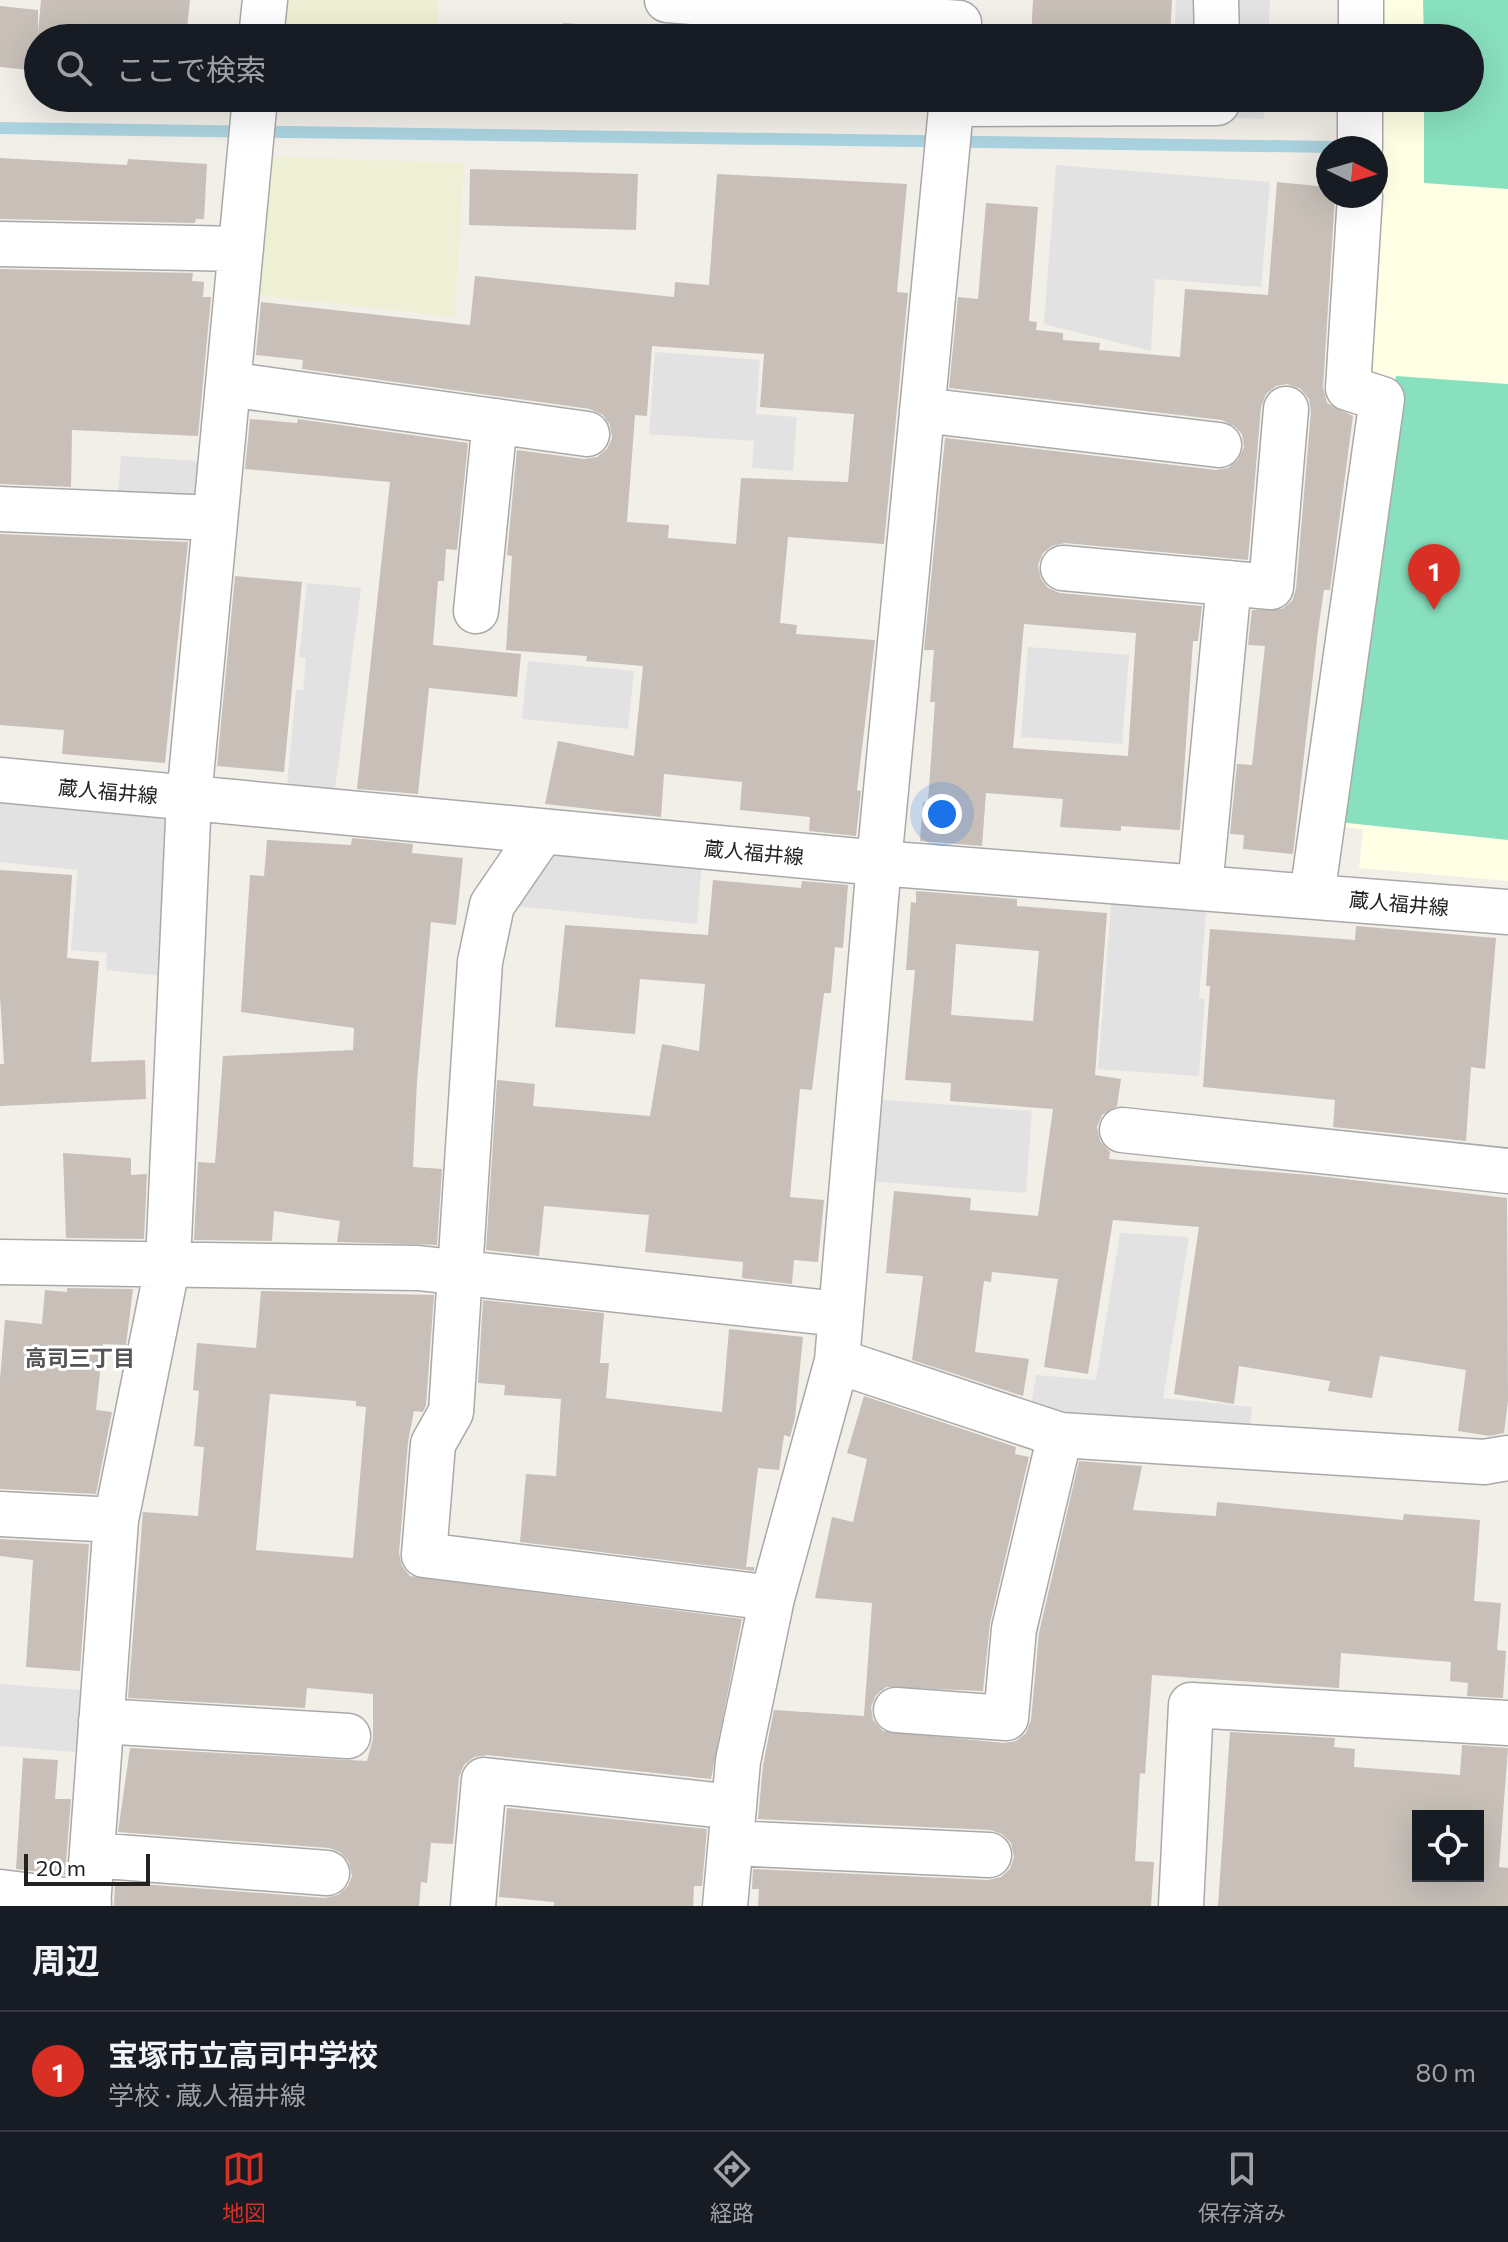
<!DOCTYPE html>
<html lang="ja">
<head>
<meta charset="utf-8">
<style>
  :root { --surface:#171b24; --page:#20242c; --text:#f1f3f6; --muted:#9ea1a6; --line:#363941; --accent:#d93025 }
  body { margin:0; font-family:Commissioner,"Noto Sans JP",sans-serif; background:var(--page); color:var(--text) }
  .controls { position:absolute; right:24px; bottom:24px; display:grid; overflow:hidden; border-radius:0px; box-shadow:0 8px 32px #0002 }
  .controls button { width:72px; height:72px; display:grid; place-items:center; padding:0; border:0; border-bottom:2px solid var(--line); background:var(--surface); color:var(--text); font:40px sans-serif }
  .compass { position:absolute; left:1316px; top:136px; width:72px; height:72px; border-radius:50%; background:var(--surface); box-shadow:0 8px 32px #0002; rotate:95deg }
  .scale { position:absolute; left:24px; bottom:20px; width:126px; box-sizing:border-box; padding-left:8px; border:4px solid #222; border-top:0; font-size:22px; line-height:28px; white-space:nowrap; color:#222; -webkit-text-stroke:6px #fff; paint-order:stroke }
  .you { position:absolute; left:942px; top:814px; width:28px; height:28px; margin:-20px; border:6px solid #fff; border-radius:50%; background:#1a73e8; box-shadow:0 0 0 12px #1a73e833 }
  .badge { display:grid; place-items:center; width:52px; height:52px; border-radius:50%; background:var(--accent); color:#fff; font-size:26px; font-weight:700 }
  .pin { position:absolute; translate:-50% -66px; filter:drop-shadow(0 2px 4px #0008) }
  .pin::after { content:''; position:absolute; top:42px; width:28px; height:24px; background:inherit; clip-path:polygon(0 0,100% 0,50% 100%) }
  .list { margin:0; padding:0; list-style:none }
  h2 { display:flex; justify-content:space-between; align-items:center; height:104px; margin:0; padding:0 32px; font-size:34px }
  h2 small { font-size:26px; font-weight:400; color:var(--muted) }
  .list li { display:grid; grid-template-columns:52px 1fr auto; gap:24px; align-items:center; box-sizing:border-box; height:120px; padding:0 32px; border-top:2px solid var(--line) }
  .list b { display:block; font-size:30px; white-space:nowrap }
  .list p { margin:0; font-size:26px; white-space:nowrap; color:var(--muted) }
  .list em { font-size:26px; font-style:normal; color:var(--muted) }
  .icon { flex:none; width:44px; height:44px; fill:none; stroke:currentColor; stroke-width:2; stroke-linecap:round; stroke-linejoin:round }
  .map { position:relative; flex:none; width:1508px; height:1906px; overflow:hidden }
  .search { position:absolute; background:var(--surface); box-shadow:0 8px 32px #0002; left:24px; right:24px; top:24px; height:88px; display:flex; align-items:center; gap:20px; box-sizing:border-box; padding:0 28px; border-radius:44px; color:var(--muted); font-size:30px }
  .sheet { height:224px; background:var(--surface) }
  nav { display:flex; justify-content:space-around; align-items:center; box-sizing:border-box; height:112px; border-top:2px solid var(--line); background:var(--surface); font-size:22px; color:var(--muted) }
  nav a { display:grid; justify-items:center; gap:4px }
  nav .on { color:var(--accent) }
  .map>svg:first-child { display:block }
  .education { fill:#ffffe5 }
  .farmland { fill:#eef0d5 }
  .pitch { fill:#88e0be }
  .parking { fill:#e2e2e2 }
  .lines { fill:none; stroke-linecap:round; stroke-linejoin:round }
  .stream { stroke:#aad3df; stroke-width:12 }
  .building { fill:#c7bfb8; fill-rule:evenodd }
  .street-casing { stroke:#a9a9a9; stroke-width:47 }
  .street { stroke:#fff; stroke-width:44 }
  .labels { text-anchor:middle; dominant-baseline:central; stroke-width:6; stroke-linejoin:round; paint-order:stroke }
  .street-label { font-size:20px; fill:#222; stroke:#fff }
  .neighbourhood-label { font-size:22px; font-weight:bold; fill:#555; stroke:#fff }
</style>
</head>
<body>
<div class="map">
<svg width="1508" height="1906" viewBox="0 0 1508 1906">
  <rect width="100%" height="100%" fill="#f2efe9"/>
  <!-- education -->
  <path class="education" d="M1370,0h138v881l-149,-13 4,-39 -33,-3 46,-630v-48l-7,-50h101v-60h-100z"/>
  <!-- farmland -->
  <path class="farmland" d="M278,0h161l-3,38h-162z
    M262,156l202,7 -9,154 -202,-22z"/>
  <!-- pitch -->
  <path class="pitch" d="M1423,0h85v189l-84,-6v-85h46v-60h-46z
    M1396,376l112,8v456l-170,-18z"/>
  <!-- parking -->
  <path class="parking" d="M1176,0h94l-2,38h-94z
    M1172,98h93l-1,21 -93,-5z
    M1056,165l214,17 -9,105 -106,-8 -4,72 -107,-27z
    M655,352l105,8 -4,54 41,3 -4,54 -41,-3 2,-27 -105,-7z
    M121,456l77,5 -3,41 -77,-5z
    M307,583l54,5 -26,201 -48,-4 9,-95h7l3,-32 -7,-1z
    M1028,647l101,8 -7,89 -101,-7z
    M528,661l106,10 -6,58 -106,-10z
    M0,799l178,16 -16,161 -56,-6 1,-17 -36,-3 7,-80 -78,-8z
    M544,847l158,14 -5,63 -191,-19z
    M1112,892l95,8 -8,98 6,1 -6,77 -101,-7z
    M872,1099l160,12 -6,82 -160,-12z
    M1120,1233l69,4 -26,161 89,9 -3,32 -219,-27 6,-37 60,5z
    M0,1684l93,7 -6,62 -87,-7z"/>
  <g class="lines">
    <!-- stream -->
    <path class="stream" d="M0,128l1332,19"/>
  </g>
  <!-- building -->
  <path class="building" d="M41,0h149l-4,38h-148v33l-38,-4v-61l38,4v24z
    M1033,0h139l-2,38h-139z
    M563,23l61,4v7l51,4h-113z
    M652,98h136v7z
    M0,158l127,7 1,-6 79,5 -3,55h-8l-1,4 -195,-4z
    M470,169l168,5 -2,56 -167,-5z
    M717,174l190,10 -10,108 11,1 -24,251 -96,-7 -8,86 17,2 -1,9 79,6 -18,150 4,1 -5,45 -47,-5 1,-14 -70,-7 2,-28 -78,-8 -3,43 -116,-13 13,-63 76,15 9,-90 -57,-5 1,-5 -81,-6 6,-94 -5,-1 10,-105 67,9 13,-2 10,-8 5,-11 -2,-13 -7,-10 -13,-6 -288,-40 1,-9 -47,-5 5,-53 209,23 5,-49 199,21 1,-15 34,3zM652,346l112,8 -4,53 94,7 -6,68 -107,-4 -5,66 -68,-6 1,-13 -42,-3 8,-107 12,1z
    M1277,182l51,5v9h7l-12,191 4,16 26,13 -23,174h-6l-6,41 -25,223 -50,-5 1,-14 -14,-1 7,-70 15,1 13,-119 -17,-1 4,-35 30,-1 10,-8 4,-12 15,-178 -2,-12 -8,-10 -14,-5 -11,2 -10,8 -5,13 -13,153 -183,-17 -13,3 -9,7 -5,12 3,14 7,9 12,5 142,13 -4,35h-5l-13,189 -59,-4v5l-61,-4 3,-28 -77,-6 -4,53 -62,-5 3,-39h5l7,-100h-5l4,-52h-10l21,-212 271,32 12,-2 10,-8 6,-13 -2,-13 -8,-8 -12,-6 -273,-32 9,-91 20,2 8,-96 52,4 -9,114 8,1 -1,8 27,3v7l37,3 -1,7 81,7 5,-68 83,6zM1024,624l112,9 -8,123 -115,-8z
    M0,269l193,4 -1,8 12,1 -1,15h8l-13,139 -126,-6 -1,57 -71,-3z
    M250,419l47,4 1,-4 170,24 -11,107 -11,-1 -2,32h-6l-5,64 88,9 -4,43 -88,-9 -11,106 -61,-5 33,-307 -145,-13z
    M0,534l188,8 -23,221 -103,-9 2,-24 -64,-5z
    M235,576l67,6 -18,190 -67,-6z
    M352,838l61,6 -1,9 51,5 -7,67 -25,-3 -14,159 -4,86 29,2 -5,76 -100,-3 3,-21 -66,-10 -2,30 -78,-1 4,-78 17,1 8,-107 130,-6 1,-22 -113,-16 9,-137 14,1 3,-36 84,5z
    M0,870l72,5 -5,83 32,3 -8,101 54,-2 1,39 -146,7v-42h4l-4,-68z
    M713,880l88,8 1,-7 46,4 -5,63 -8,-1 -4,46h-7l-12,97 -12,-1 -10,108 34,3 -6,62 -24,-2 -2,24 -50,-6 1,-16 -98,-10 4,-37 -105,-9 -5,50 -53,-6 11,-170 38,4 -2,22 117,10 12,-72 37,7 6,-67 -65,-5 -5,55 -80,-7 10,-102 143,10z
    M916,891l101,8v7l90,7 -12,162 26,4 -4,27 -15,9 -5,12 3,14 10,11 -1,7 201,16 197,23 1,202 -4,33 -14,3 -32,-5 8,-61 -86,-14 -8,42 -44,-7 2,-10 -91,-15 -5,38 -60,-10 25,-167 -86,-7 -25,154 -44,-7 14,-88 -66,-7 -1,10 -7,-1 -9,71 54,7 -6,37 -111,-36 11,-84 -37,-3 8,-82 77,7 -1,12 68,6 15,-107 -103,-8 1,-18 -46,-3 10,-110h-9l5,-68 5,1zM956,944l83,7 -6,70 -82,-6z
    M1356,926l140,12 -11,131 -14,-2 -5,74 -133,-14 2,-27 -132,-13 7,-101h-4l4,-57 145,11z
    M63,1153l68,5v17l16,-1 -3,65 -78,-1z
    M67,1288l66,1 -7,56 -23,-1 -7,66 16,2 -16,82 -96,-5v-110l5,-59 37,4 3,-34 22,2z
    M261,1291l173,4 -8,110 -3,7 -9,-1 -6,31 -9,111 3,13 8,10 332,43 -31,160 -224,-24 -13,2 -10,8 -5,12 -6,67 -22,-1 -4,40 -6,-1 -2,24h-305l1,-24 210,16 13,-3 10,-9 4,-10 -3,-14 -9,-10 -11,-4 -211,-16 12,-84 237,13 6,-23v-44l-66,-6 -2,20 -177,-10 15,-186 55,4 6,-69 -10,-1 5,-55 -6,-1 4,-47 59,5zM270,1394l86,7v5l10,1 -13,151 -97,-8z
    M483,1300l121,13 -4,50h9l-3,35 116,14 7,-83 74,8 -8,81 -5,19 -6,-2 -5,35 -21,-2 -12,99h8v4l-234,-29 6,-68 30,2 5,-77 -57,-4 1,-10 -27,-2z
    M864,1396l152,51 -1,7 14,3 -39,166 -7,68 -97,-4 -10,8 -5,12 2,13 10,11 121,12 12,-2 10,-8 5,-13 8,-87 40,-172 63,5 -9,44 83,6 1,-14 186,18 1,-6 76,6 -6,81 27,2 -4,47 9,1 -3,47 -36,-2 1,-13 -18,-2 1,-19 -110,-9 -2,35 -187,-13 -7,99 -5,-1 -5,88 19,1 -3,44h-393l1,-17h-7l1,-20 235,11 13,-3 9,-8 4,-12 -3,-14 -9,-9 -12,-4 -232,-11 5,-54 11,-55 90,6 8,-113 -57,-5 17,-81 21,5 14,-63 -20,-6z
    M0,1539l89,5 -9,127 -54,-4 7,-107 -33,-4z
    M1230,1732l105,6 -1,9 21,2 -1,18 106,8 2,-30 46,3 -9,119 9,1v38h-290zM1418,1816h60v60h-60z
    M23,1758l35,2 -3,39h16l-6,76 -49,-6z
    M507,1808l200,21 -5,57h-8l-1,20h-139v-4l-55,-5z"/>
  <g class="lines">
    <defs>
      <path id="street" d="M667,0l292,23
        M1216,0l1,38
        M261,38l4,-38
        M1361,38v-38
        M951,104l266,-1v-5
        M1360,148v-50
        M0,244l241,5
        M228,384l359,50
        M922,410l297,35
        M0,509l215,9
        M1063,568l208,19 15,-178
        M476,611l19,-190
        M0,780l879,83 629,49
        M542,832l-50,73 -12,57 -29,450 -18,32 -9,111 348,43
        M1200,888l29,-305
        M1312,896l70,-497 -34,-11 12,-192
        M1122,1130l386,41
        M0,1262l418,6 421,46
        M837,1361l223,74 424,27 24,-4
        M0,1514l116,6
        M896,1710l110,8 8,-89 46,-194
        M101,1721l247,15
        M731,1843l258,12
        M92,1855l235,18
        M0,1892l89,11
        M88,1906l28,-386 52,-257 21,-465 66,-700
        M473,1906l11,-126 250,27
        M725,1906l13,-145 34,-163 65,-237 42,-498 73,-765
        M1181,1906l10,-201 317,18"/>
    </defs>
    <!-- street casing -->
    <use href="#street" class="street-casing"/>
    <!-- street -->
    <use href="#street" class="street"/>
  </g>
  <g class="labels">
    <!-- street labels -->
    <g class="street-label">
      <text transform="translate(108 791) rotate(5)">蔵人福井線</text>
      <text transform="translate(754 852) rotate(5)">蔵人福井線</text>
      <text transform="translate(1399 903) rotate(5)">蔵人福井線</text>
    </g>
    <!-- neighbourhood labels -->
    <g class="neighbourhood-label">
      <text x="80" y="1357">高司三丁目</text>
    </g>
  </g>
</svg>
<div class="controls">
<button><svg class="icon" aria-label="locate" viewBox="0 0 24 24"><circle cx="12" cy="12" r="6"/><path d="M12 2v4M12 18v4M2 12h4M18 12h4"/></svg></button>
</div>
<svg class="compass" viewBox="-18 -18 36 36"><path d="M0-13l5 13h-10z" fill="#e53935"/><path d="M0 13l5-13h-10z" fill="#9ea1a6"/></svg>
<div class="scale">20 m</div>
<div class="you"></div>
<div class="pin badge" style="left:1434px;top:610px">1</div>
<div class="search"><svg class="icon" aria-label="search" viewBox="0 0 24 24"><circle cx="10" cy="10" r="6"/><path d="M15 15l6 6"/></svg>ここで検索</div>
</div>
<section class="sheet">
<h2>周辺<small></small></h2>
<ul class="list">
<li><span class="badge">1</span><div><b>宝塚市立高司中学校</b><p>学校 · 蔵人福井線</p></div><em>80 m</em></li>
</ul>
</section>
<nav>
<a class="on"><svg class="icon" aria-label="map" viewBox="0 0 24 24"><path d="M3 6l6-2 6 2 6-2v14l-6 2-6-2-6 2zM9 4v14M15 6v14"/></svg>地図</a>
<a><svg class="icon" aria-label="directions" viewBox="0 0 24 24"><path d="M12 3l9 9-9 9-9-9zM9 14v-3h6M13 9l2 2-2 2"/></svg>経路</a>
<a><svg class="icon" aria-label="saved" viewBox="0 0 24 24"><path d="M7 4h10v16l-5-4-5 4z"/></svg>保存済み</a>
</nav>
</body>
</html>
